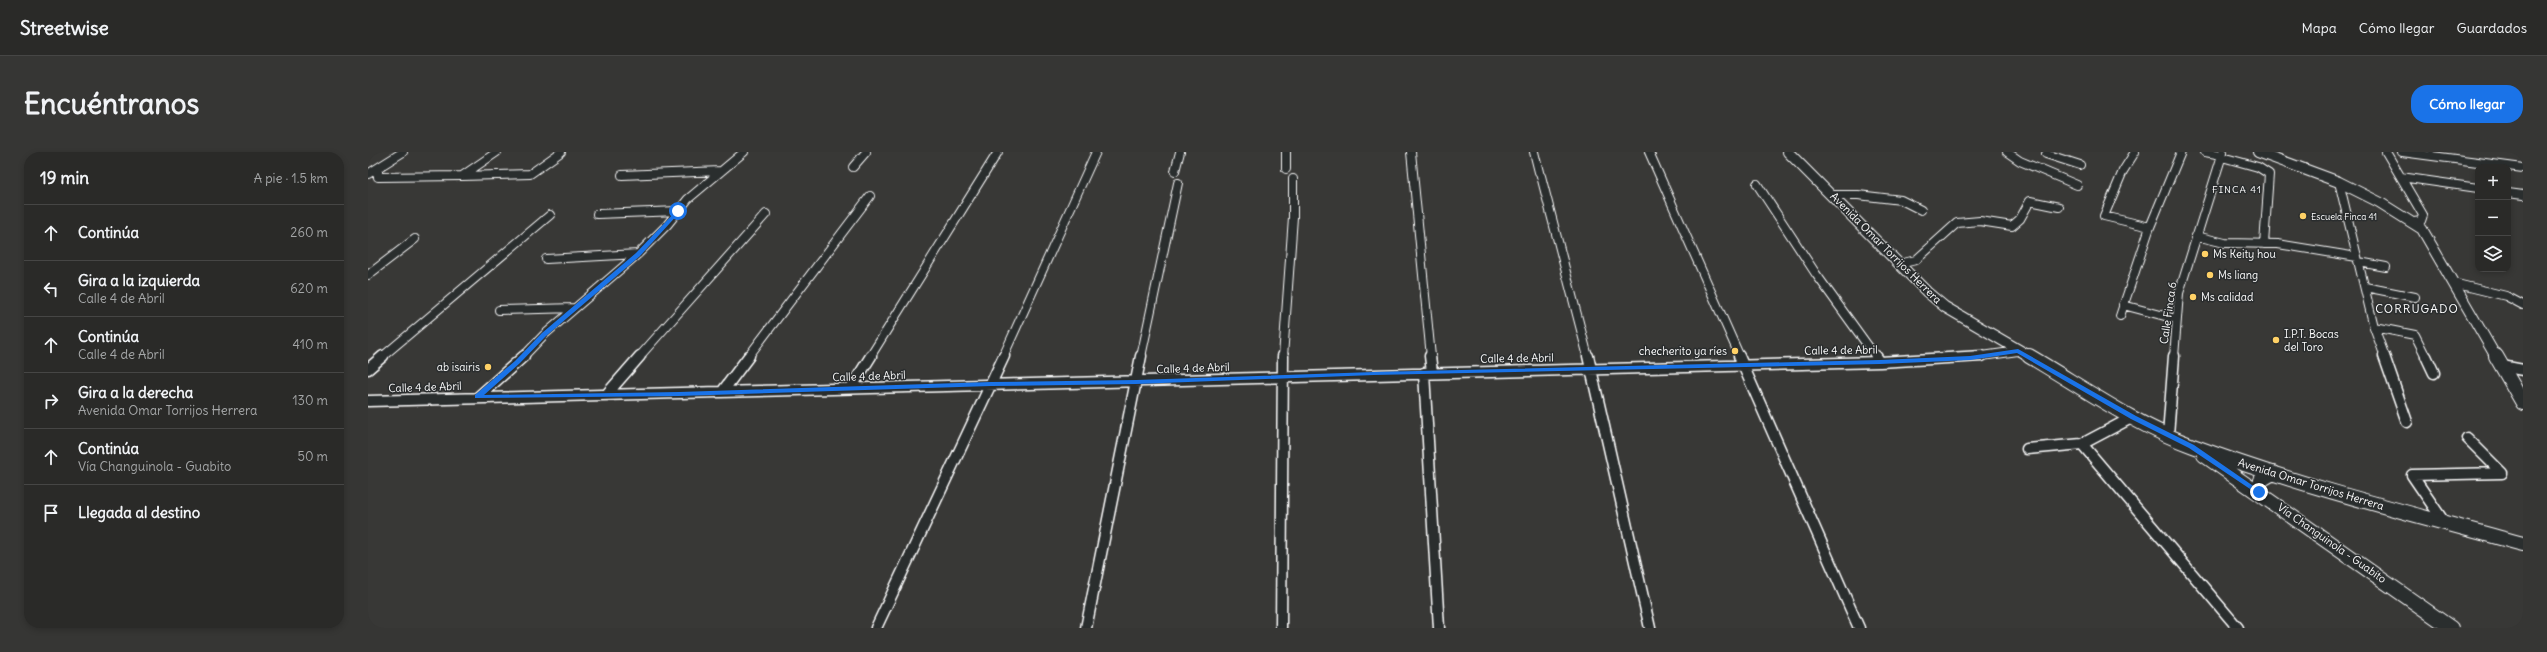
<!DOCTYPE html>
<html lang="es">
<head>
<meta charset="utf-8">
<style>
  :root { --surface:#2a2a28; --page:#363634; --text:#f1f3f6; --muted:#a5a7a8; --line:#464645; --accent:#1a73e8 }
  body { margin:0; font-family:Delius,sans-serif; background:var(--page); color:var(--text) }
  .controls { position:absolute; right:12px; top:12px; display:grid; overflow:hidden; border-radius:8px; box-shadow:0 2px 6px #0003 }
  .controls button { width:36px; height:36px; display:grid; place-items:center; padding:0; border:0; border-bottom:1px solid var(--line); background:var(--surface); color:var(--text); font:20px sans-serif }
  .stop { position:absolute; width:12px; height:12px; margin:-9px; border:3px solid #1a73e8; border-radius:50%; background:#fff }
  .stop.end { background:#1a73e8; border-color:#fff; box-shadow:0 1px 4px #0008 }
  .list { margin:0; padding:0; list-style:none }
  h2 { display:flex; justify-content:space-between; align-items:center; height:52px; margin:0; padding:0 16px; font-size:17px }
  h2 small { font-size:13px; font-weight:400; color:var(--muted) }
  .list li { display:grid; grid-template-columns:26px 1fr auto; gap:12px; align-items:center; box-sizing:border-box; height:56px; padding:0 16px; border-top:1px solid var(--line) }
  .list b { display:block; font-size:15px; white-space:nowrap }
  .list p { margin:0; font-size:13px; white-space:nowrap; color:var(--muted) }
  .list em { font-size:13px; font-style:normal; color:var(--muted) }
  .icon { flex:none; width:22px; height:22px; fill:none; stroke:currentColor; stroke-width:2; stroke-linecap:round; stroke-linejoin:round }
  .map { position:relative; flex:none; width:2155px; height:476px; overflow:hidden; border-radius:16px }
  header { display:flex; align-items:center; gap:24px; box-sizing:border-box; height:56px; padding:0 20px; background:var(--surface); border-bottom:1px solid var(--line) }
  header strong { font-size:19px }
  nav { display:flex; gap:22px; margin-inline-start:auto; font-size:14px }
  .intro { display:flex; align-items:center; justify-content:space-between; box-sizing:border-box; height:96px; padding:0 24px }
  h1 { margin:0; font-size:28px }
  .button { padding:10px 18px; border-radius:16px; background:var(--accent); color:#fff; font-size:14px; font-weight:700 }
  main { display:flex; gap:24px; padding:0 24px }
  aside { flex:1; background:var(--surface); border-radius:16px; box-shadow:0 2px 6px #0003 }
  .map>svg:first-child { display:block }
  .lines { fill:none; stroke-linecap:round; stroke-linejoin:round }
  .street-far1-casing { stroke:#fff; stroke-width:10 }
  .street-casing { stroke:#fff; stroke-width:13 }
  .secondary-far1-casing { stroke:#fff; stroke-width:12 }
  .secondary-casing { stroke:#fff; stroke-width:16 }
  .street-far1 { stroke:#2a2d2e; stroke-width:8 }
  .street { stroke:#2a2d2e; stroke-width:10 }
  .secondary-far1 { stroke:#2a2d2e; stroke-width:10 }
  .secondary { stroke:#2a2d2e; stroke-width:14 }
  .route { fill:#1a73e8 }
  .poi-dot { fill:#ffd166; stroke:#2a2d2e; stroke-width:1.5 }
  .labels { text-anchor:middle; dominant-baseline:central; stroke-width:3; stroke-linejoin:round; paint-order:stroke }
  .far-poi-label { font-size:9px; fill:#fff; stroke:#2a2d2e; text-anchor:start }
  .far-neighbourhood-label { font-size:10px; letter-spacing:1px; fill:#fff; stroke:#2a2d2e }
  .street-label { font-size:11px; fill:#fff; stroke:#2a2d2e }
  .poi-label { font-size:11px; fill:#fff; stroke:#2a2d2e; text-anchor:start }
  .neighbourhood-label { font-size:12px; letter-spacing:1px; fill:#fff; stroke:#2a2d2e }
</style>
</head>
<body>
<header>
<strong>Streetwise</strong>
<nav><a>Mapa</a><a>Cómo llegar</a><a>Guardados</a></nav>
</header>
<div class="intro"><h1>Encuéntranos</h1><a class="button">Cómo llegar</a></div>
<main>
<aside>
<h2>19 min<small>A pie · 1.5 km</small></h2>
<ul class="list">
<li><svg class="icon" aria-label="ahead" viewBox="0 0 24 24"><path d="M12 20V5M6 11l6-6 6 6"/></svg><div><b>Continúa</b></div><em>260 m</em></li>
<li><svg class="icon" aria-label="left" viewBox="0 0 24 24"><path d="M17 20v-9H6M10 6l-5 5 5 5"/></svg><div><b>Gira a la izquierda</b><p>Calle 4 de Abril</p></div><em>620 m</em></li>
<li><svg class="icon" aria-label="ahead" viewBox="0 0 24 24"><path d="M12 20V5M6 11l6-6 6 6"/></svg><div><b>Continúa</b><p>Calle 4 de Abril</p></div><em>410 m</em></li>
<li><svg class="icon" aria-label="right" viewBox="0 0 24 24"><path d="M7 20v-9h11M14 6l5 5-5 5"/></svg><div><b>Gira a la derecha</b><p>Avenida Omar Torrijos Herrera</p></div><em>130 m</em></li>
<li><svg class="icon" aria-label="ahead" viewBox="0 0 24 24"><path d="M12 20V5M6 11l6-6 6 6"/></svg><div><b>Continúa</b><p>Vía Changuinola - Guabito</p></div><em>50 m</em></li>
<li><svg class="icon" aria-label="arrive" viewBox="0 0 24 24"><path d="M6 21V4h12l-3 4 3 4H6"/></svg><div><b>Llegada al destino</b></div></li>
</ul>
</aside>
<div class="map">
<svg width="2155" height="476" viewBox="0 0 2155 476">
  <rect width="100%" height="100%" fill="#383836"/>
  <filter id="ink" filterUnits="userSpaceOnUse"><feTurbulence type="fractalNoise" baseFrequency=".025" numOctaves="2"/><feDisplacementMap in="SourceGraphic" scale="8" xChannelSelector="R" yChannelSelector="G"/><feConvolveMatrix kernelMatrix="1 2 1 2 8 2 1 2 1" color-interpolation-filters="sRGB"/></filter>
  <g filter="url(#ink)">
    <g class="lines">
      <defs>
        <path id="street-far1" d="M129,0l-35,24 68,-2 31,-22
          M918,0v17
          M1043,0l20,205
          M1166,0l5,20
          M1281,0l91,205
          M1639,0l13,9 57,24
          M1767,0l-12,19 -19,45 46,11
          M1837,0l17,3
          M2018,0l37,63 -2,6 -7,1
          M2034,0l121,16
          M1678,2l34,11
          M1854,5l36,10 11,7 -5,70
          M485,15l13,-15
          M10,16v9l84,-1
          M807,19l5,-19
          M0,22l35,-22
          M254,23l99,-4
          M1173,24l47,181
          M2033,25l77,11
          M1971,30l35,145 11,30
          M1389,32l59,90 60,83
          M2140,41l15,2
          M1464,43h26l43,5 20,10
          M229,62l82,-3
          M1828,84l29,7 53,1 79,13
          M178,107l92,-5
          M1991,110l27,5
          M1531,112l17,-4 41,-37 23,-2 32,5 8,-7 10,-18 29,6
          M0,123l47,-36
          M2085,131l53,13 17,9
          M1997,135l50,10
          M1755,153l53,14
          M131,158l76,-2
          M1752,164l30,-89 31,-75
          M2006,175l41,8 11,22
          M14,205l168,-142
          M155,205l21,-22 94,-81 29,-29 21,-26 56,-47
          M271,205l127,-143
          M380,205l122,-161
          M502,205l128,-205
          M635,205l93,-205
          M773,205l37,-174
          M915,205l10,-140v-38
          M1607,205l43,-6
          M1806,205l5,-64 44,-141"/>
        <path id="street" d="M1062,204l2,16 -8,1 15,255
          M1220,204l62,272
          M1371,204l120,272
          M1508,204l4,6
          M2016,204l23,66
          M2058,204l8,17
          M2134,214l21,4
          M0,217l15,-13
          M483,236l20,-32
          M354,240l27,-36
          M238,243l34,-39
          M110,245l46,-41
          M0,249l1512,-39 102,-6
          M1800,283l6,-79
          M1714,292l156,184
          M1659,297l55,-5 51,-27
          M2076,370l-32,-47 90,-2 -35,-35
          M508,476l128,-272
          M718,476l55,-272
          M913,476l2,-272"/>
        <path id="secondary-far1" d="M1420,0l139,140 18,15 86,50
          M1890,0l81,30 40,20 43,27 74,128"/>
        <path id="secondary" d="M1661,204c53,31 106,69 164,90 107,40 220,68 330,98
          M2128,204l27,47
          M1836,303l247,173
          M1891,340l2,-12 12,-7"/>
      </defs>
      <!-- street-far1 casing -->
      <use href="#street-far1" class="street-far1-casing"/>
      <!-- street casing -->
      <use href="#street" class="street-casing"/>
      <!-- secondary-far1 casing -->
      <use href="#secondary-far1" class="secondary-far1-casing"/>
      <!-- secondary casing -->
      <use href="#secondary" class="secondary-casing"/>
      <!-- street-far1 -->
      <use href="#street-far1" class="street-far1"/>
      <!-- street -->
      <use href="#street" class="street"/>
      <!-- secondary-far1 -->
      <use href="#secondary-far1" class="secondary-far1"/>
      <!-- secondary -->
      <use href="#secondary" class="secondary"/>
    </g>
  </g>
  <!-- route -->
  <path class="route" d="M310,57l2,3 -40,44 -94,80 -26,27 -36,32 195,-3 312,-10 145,-2 238,-8 506,-12 90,-4 48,-7 118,67 58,29 68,47 -6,1 -67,-45 -58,-29 -114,-66 -47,7 -90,4 -506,11 -238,9 -145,2 -312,10 -204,2v-3l40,-34 27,-28 94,-80z"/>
  <!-- markers -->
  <g class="poi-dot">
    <circle cx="1935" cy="64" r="4"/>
    <circle cx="1837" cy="102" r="4"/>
    <circle cx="1842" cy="123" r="4"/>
    <circle cx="1825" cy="145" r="4"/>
    <circle cx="1908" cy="188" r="4"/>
    <circle cx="1367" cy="199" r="4"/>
    <circle cx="120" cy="215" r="4"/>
  </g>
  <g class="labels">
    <!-- far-poi labels -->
    <g class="far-poi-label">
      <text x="1943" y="64">Escuela Finca 41</text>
    </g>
    <!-- far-neighbourhood labels -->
    <g class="far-neighbourhood-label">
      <text x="1869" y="37">FINCA 41</text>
    </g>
    <!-- street labels -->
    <g class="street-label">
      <text transform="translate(1518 96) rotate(45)">Avenida Omar Torrijos Herrera</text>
      <text transform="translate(1800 161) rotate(-82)">Calle Finca 6</text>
      <text transform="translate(1473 198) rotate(-1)">Calle 4 de Abril</text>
      <text transform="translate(1149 206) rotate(-1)">Calle 4 de Abril</text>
      <text transform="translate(825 216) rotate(-2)">Calle 4 de Abril</text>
      <text transform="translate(501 224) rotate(-2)">Calle 4 de Abril</text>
      <text transform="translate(57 235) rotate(-2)">Calle 4 de Abril</text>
      <text transform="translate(1943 332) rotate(17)">Avenida Omar Torrijos Herrera</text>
      <text transform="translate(1964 391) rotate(35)">Vía Changuinola - Guabito</text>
    </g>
    <!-- poi labels -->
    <g class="poi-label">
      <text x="1845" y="102">Ms Keity hou</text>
      <text x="1850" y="123">Ms liang</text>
      <text x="1833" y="145">Ms calidad</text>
      <text x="1916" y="182">I.P.T. Bocas<tspan x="1916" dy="13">del Toro</tspan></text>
      <text x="1359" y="199" text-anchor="end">checherito ya ríes</text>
      <text x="112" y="215" text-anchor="end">ab isairis</text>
    </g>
    <!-- neighbourhood labels -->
    <g class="neighbourhood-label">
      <text x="2049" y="156">CORRUGADO</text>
    </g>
  </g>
</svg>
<div class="controls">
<button>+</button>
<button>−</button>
<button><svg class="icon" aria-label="layers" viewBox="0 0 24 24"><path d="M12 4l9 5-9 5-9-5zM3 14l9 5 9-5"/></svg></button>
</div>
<div class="stop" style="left:310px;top:59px"></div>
<div class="stop end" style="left:1891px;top:340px"></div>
</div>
</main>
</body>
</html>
